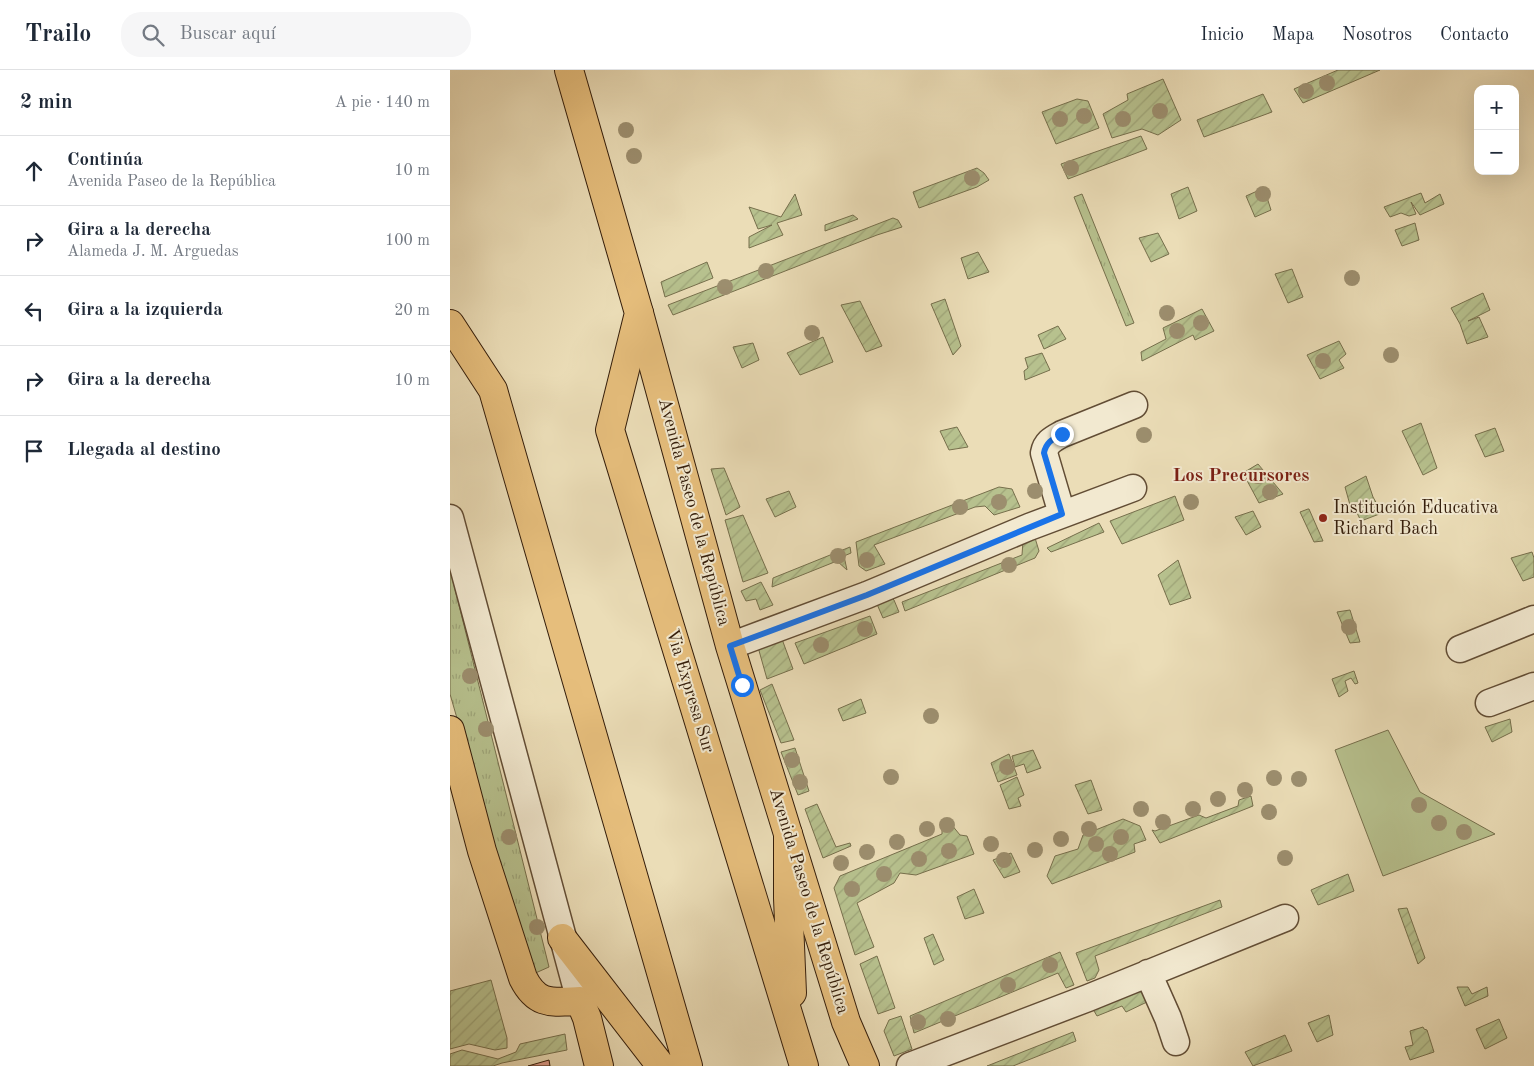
<!DOCTYPE html>
<html lang="es">
<head>
<meta charset="utf-8">
<style>
  :root { --surface:#fff; --page:#f6f6f7; --text:#1f2937; --muted:#747a83; --line:#e0e1e3 }
  body { margin:0; font-family:"Old Standard TT",serif; background:var(--page); color:var(--text) }
  .controls { position:absolute; right:15px; top:15px; display:grid; overflow:hidden; border-radius:10px; box-shadow:0 5px 20px #0002 }
  .controls button { width:45px; height:45px; display:grid; place-items:center; padding:0; border:0; border-bottom:1px solid var(--line); background:var(--surface); color:var(--text); font:25px sans-serif }
  .stop { position:absolute; width:15px; height:15px; margin:-11px; border:4px solid #1a73e8; border-radius:50%; background:#fff }
  .stop.end { background:#1a73e8; border-color:#fff; box-shadow:0 1px 5px #0008 }
  .list { margin:0; padding:0; list-style:none }
  h2 { display:flex; justify-content:space-between; align-items:center; height:65px; margin:0; padding:0 20px; font-size:21px }
  h2 small { font-size:16px; font-weight:400; color:var(--muted) }
  .list li { display:grid; grid-template-columns:32px 1fr auto; gap:15px; align-items:center; box-sizing:border-box; height:70px; padding:0 20px; border-top:1px solid var(--line) }
  .list b { display:block; font-size:19px; white-space:nowrap }
  .list p { margin:0; font-size:16px; white-space:nowrap; color:var(--muted) }
  .list em { font-size:16px; font-style:normal; color:var(--muted) }
  .icon { flex:none; width:28px; height:28px; fill:none; stroke:currentColor; stroke-width:2; stroke-linecap:round; stroke-linejoin:round }
  .map { position:relative; flex:none; width:1084px; height:996px; overflow:hidden }
  header { display:flex; align-items:center; gap:30px; box-sizing:border-box; height:70px; padding:0 25px; background:var(--surface); border-bottom:1px solid var(--line) }
  header strong { font-size:24px }
  nav { display:flex; gap:28px; margin-inline-start:auto; font-size:18px }
  .search { width:350px; height:45px; background:var(--page); display:flex; align-items:center; gap:12px; box-sizing:border-box; padding:0 18px; border-radius:20px; color:var(--muted); font-size:19px }
  main { display:flex }
  aside { flex:1; background:var(--surface) }
  .map>svg:first-child { display:block }
  .grass { fill:url(#grass-tufts); stroke:#766f4c }
  .park { fill:#b7c18e; stroke:#766f4c }
  .garden { fill:url(#garden-furrows); stroke:#766f4c }
  .building { fill:#e19d8e; stroke:#341d0a }
  .lines { fill:none; stroke-linecap:round; stroke-linejoin:round }
  .minor-casing { stroke:#624d35; stroke-width:29 }
  .major-casing { stroke:#341d0a; stroke-width:30 }
  .highway-casing { stroke:#341d0a; stroke-width:30 }
  .minor { stroke:#f2e9d0; stroke-width:26 }
  .major { stroke:#e6be7c; stroke-width:28 }
  .highway { stroke:#e6be7c; stroke-width:28 }
  .tree { fill:#9c8e6e }
  .route { stroke:#1a73e8; stroke-width:6 }
  .poi-dot { fill:#8f2418; stroke:#f2e9d0; stroke-width:2 }
  .labels { text-anchor:middle; dominant-baseline:central; stroke-width:4; stroke-linejoin:round; paint-order:stroke }
  .poi-label { font-size:18px; fill:#341d0a; stroke:#f2e9d0; text-anchor:start }
  .street-label { font-size:18px; fill:#341d0a; stroke:#f2e9d0 }
  .neighbourhood-label { font-size:19px; font-weight:bold; fill:#7a1f14; stroke:#f2e9d0 }
</style>
</head>
<body>
<header>
<strong>Trailo</strong>
<div class="search"><svg class="icon" aria-label="search" viewBox="0 0 24 24"><circle cx="10" cy="10" r="6"/><path d="M15 15l6 6"/></svg>Buscar aquí</div>
<nav><a>Inicio</a><a>Mapa</a><a>Nosotros</a><a>Contacto</a></nav>
</header>
<main>
<aside>
<h2>2 min<small>A pie · 140 m</small></h2>
<ul class="list">
<li><svg class="icon" aria-label="ahead" viewBox="0 0 24 24"><path d="M12 20V5M6 11l6-6 6 6"/></svg><div><b>Continúa</b><p>Avenida Paseo de la República</p></div><em>10 m</em></li>
<li><svg class="icon" aria-label="right" viewBox="0 0 24 24"><path d="M7 20v-9h11M14 6l5 5-5 5"/></svg><div><b>Gira a la derecha</b><p>Alameda J. M. Arguedas</p></div><em>100 m</em></li>
<li><svg class="icon" aria-label="left" viewBox="0 0 24 24"><path d="M17 20v-9H6M10 6l-5 5 5 5"/></svg><div><b>Gira a la izquierda</b></div><em>20 m</em></li>
<li><svg class="icon" aria-label="right" viewBox="0 0 24 24"><path d="M7 20v-9h11M14 6l5 5-5 5"/></svg><div><b>Gira a la derecha</b></div><em>10 m</em></li>
<li><svg class="icon" aria-label="arrive" viewBox="0 0 24 24"><path d="M6 21V4h12l-3 4 3 4H6"/></svg><div><b>Llegada al destino</b></div></li>
</ul>
</aside>
<div class="map">
<svg width="1084" height="996" viewBox="0 0 1084 996">
  <defs>
    <pattern id="grass-tufts" width="24" height="20" patternUnits="userSpaceOnUse" patternTransform="scale(1.25)"><rect width="24" height="20" fill="#b7c18e"/><path d="M3 7l-1-3M5 7V3M7 7l1-3M15 17l-1-3M17 17v-4M19 17l1-3" fill="none" stroke="#9ea579"/></pattern>
    <pattern id="garden-furrows" width="10" height="10" patternUnits="userSpaceOnUse" patternTransform="scale(1.25)"><rect width="10" height="10" fill="#b7c18e"/><path d="M-1 1l2-2M0 10L10 0M9 11l2-2" fill="none" stroke="#9ea579"/></pattern>
  </defs>
  <rect width="100%" height="100%" fill="#ebddb7"/>
  <filter id="stains"><feTurbulence type="fractalNoise" baseFrequency=".004" numOctaves="4"/><feColorMatrix values="0 0 0 0 .2 0 0 0 0 .09 0 0 0 0 .02 0 0 0 .5 -.17"/></filter>
  <radialGradient id="worn" r=".72"><stop offset=".6" stop-color="#630" stop-opacity="0"/><stop offset="1" stop-color="#630" stop-opacity=".3"/></radialGradient>
  <!-- grass -->
  <path class="grass" d="M632,124l52,129 -8,3 -52,-129z
    M0,499l99,398 -18,8 -81,-281z"/>
  <!-- park -->
  <path class="park" d="M938,660l32,62 75,42 -112,42 -48,-126z"/>
  <!-- garden -->
  <path class="garden" d="M888,0h42l-77,33 -9,-14z
    M713,9l18,41 -23,15 -16,-6 -30,9 -9,-24 25,-14 -1,-6z
    M813,24l9,18 -68,25 -7,-17z
    M627,29l11,2 11,27 -43,16 -14,-32z
    M691,66l6,13 -79,30 -7,-15z
    M527,98l7,5 5,7 -12,7 -58,21 -6,-16z
    M738,117l9,24 -18,8 -8,-25z
    M814,118l7,22 -16,7 -9,-21z
    M971,123l4,10 15,-9 4,10 -24,11 -9,-13 5,12 -7,2 -8,-3 -11,4 -6,-10z
    M345,124l7,21 -25,8 6,12 -34,13v-11l23,-12 -14,4 -9,-22 32,10z
    M403,145l5,4 -33,12v-6z
    M443,148l5,2 4,7 -25,8 -204,80 -5,-10z
    M965,153l4,17 -17,6 -7,-16z
    M708,163l11,21 -18,8 -12,-24z
    M528,182l11,20 -21,7 -7,-21z
    M257,192l6,16 -48,19 -4,-15z
    M842,199l11,28 -15,6 -13,-29z
    M1033,223l7,17 -22,11 11,-4 9,20 -21,7 -7,-20 -9,-16z
    M495,229l16,47 -8,9 -22,-51z
    M410,231l22,45 -16,6 -25,-47z
    M752,239l12,22 -19,9 -2,-5 -51,26 -1,-9 25,-13 -3,-11z
    M608,256l8,13 -22,10 -6,-14z
    M373,267l10,25 -33,13 -13,-22z
    M889,271l7,13 -7,6 5,8 -24,11 -13,-24z
    M303,273l6,17 -17,8 -9,-21z
    M592,283l8,17 -25,10 -1,-9 4,-3 -3,-10z
    M971,353l16,45 -14,7 -21,-44z
    M507,357l11,20 -19,3 -9,-19z
    M1045,358l9,23 -19,6 -10,-22z
    M808,394l25,30 -24,9 -16,-30z
    M274,398l16,39 -14,8 -15,-46z
    M916,406l7,21 9,16 -21,8 -7,-14 14,-8 -18,6 -5,-18z
    M549,417l13,2 8,18 -26,8 -9,-9 -10,1 -101,38 11,19 -19,7 -7,-5 -3,-24z
    M339,421l7,16 -21,10 -9,-18z
    M725,426l9,24 -62,24 -12,-23z
    M858,439h1l14,32 -9,1 -14,-30z
    M803,441l8,16 -15,8 -11,-18z
    M293,445l25,58 -25,9 -18,-62z
    M649,453l5,9 -53,20 -4,-4z
    M582,458l7,23 -4,7 -130,53 -3,-9 120,-47 1,-14z
    M400,477l1,6 -7,3 3,14 -10,-9 -65,26 1,-9z
    M1082,482l2,6v19l-11,4 -12,-23z
    M728,490l13,38 -21,7 -12,-30z
    M311,512l12,23 -13,5 -4,-11 -10,2 -5,-10z
    M435,521l9,9 5,12 -16,6 -10,-23z
    M900,540l10,32 -10,1 -13,-31z
    M420,546l7,18 -73,30 -9,-21z
    M329,561l14,38 -26,10 -11,-39z
    M904,601l4,12 -3,1 -4,-6 -6,3 3,10 -9,6 -7,-18z
    M322,614l22,56 -13,3 -21,-53z
    M411,629l5,14 -23,8 -5,-12z
    M1060,649l2,13 -20,10 -7,-15z
    M345,678l14,43 -11,4 -17,-43z
    M583,680l8,18 -14,5 -3,-9 -9,3 -3,-11z
    M559,684l8,21 -19,7 -7,-19z
    M567,707l7,18 -6,3 3,8 -12,3 -9,-24z
    M641,710l11,30 -14,4 -13,-29z
    M801,726l2,10 -93,37 -8,-13 3,1 44,-16 7,3 32,-12 1,-6z
    M367,734l19,43 14,-4 1,3 -28,12 -18,-49z
    M497,749l13,16 7,1 7,18 -58,21 -16,-2 -6,10 -37,20 17,44 -19,8 -21,-67 6,-12 102,-42v-14z
    M673,749l17,7 6,14 -12,4 1,8 -83,32 -5,-8 8,-20 23,-7 5,-14z
    M561,783l9,19 -16,6 -11,-18z
    M898,804l6,17 -36,14 -7,-15z
    M524,819l10,24 -19,6 -8,-22z
    M770,830l2,7 -127,49 4,14 -4,8 -8,3 -11,-28z
    M957,838l18,50 -7,6 -20,-55z
    M483,864l11,26 -10,5 -10,-27z
    M610,882l14,33 -8,3 -8,-15 -144,60 -4,-17z
    M427,886l18,52 -17,6 -18,-50z
    M41,910l16,58v10l-12,2 -26,-6 -19,5v-58z
    M1007,917h11l4,7 15,-7 1,9 -23,10z
    M687,918l7,6 3,8 -21,10 -4,-6 -25,10 -7,-12z
    M879,945l4,20 -16,7 -9,-19z
    M451,946l11,33 -18,7 -10,-25 5,-11z
    M1049,949l8,19 -22,11 -9,-20z
    M973,957l1,2 3,1 7,22 -24,8 -5,-13 8,-2 -3,-14z
    M623,962l3,9 -63,25h-26z
    M115,964l2,16 -65,13 -9,3h-43v-12l12,-4 36,9 18,-7 4,-8z
    M835,965l7,16 -39,15 -8,-14z"/>
  <!-- building -->
  <path class="building" d="M99,990l1,6h-22z"/>
  <g class="lines">
    <defs>
      <path id="minor" d="M612,444l-18,-61c2,-11 9,-14 18,-19l72,-29
        M0,448l130,483
        M280,576l137,-51 162,-68 104,-39
        M1010,579l74,-30
        M1039,633l45,-17
        M698,903l20,45 8,24
        M460,996l178,-68 197,-80"/>
      <path id="major" d="M189,243l91,333 116,376 19,44
        M0,660l32,121 41,127c14,28 29,24 57,23l7,17 12,48"/>
      <path id="highway" d="M119,0l70,243 -29,117 194,636
        M0,254l43,66 195,676
        M338,764v64l4,95
        M112,868l99,128"/>
    </defs>
    <!-- minor casing -->
    <use href="#minor" class="minor-casing"/>
    <!-- major casing -->
    <use href="#major" class="major-casing"/>
    <!-- highway casing -->
    <use href="#highway" class="highway-casing"/>
    <!-- minor -->
    <use href="#minor" class="minor"/>
    <!-- major -->
    <use href="#major" class="major"/>
    <!-- highway -->
    <use href="#highway" class="highway"/>
  </g>
  <!-- trees -->
  <g class="tree">
    <circle cx="877" cy="13" r="8"/>
    <circle cx="856" cy="21" r="8"/>
    <circle cx="710" cy="41" r="8"/>
    <circle cx="634" cy="46" r="8"/>
    <circle cx="610" cy="49" r="8"/>
    <circle cx="673" cy="49" r="8"/>
    <circle cx="176" cy="60" r="8"/>
    <circle cx="184" cy="86" r="8"/>
    <circle cx="621" cy="98" r="8"/>
    <circle cx="522" cy="108" r="8"/>
    <circle cx="813" cy="124" r="8"/>
    <circle cx="316" cy="201" r="8"/>
    <circle cx="902" cy="208" r="8"/>
    <circle cx="275" cy="217" r="8"/>
    <circle cx="717" cy="243" r="8"/>
    <circle cx="751" cy="253" r="8"/>
    <circle cx="727" cy="261" r="8"/>
    <circle cx="362" cy="263" r="8"/>
    <circle cx="941" cy="285" r="8"/>
    <circle cx="873" cy="291" r="8"/>
    <circle cx="694" cy="365" r="8"/>
    <circle cx="808" cy="406" r="8"/>
    <circle cx="585" cy="421" r="8"/>
    <circle cx="820" cy="422" r="8"/>
    <circle cx="549" cy="432" r="8"/>
    <circle cx="741" cy="432" r="8"/>
    <circle cx="510" cy="437" r="8"/>
    <circle cx="388" cy="486" r="8"/>
    <circle cx="417" cy="490" r="8"/>
    <circle cx="559" cy="495" r="8"/>
    <circle cx="899" cy="557" r="8"/>
    <circle cx="415" cy="559" r="8"/>
    <circle cx="371" cy="575" r="8"/>
    <circle cx="20" cy="606" r="8"/>
    <circle cx="481" cy="646" r="8"/>
    <circle cx="36" cy="659" r="8"/>
    <circle cx="342" cy="690" r="8"/>
    <circle cx="557" cy="697" r="8"/>
    <circle cx="441" cy="707" r="8"/>
    <circle cx="824" cy="708" r="8"/>
    <circle cx="849" cy="709" r="8"/>
    <circle cx="350" cy="712" r="8"/>
    <circle cx="795" cy="720" r="8"/>
    <circle cx="768" cy="729" r="8"/>
    <circle cx="969" cy="735" r="8"/>
    <circle cx="691" cy="739" r="8"/>
    <circle cx="743" cy="739" r="8"/>
    <circle cx="819" cy="742" r="8"/>
    <circle cx="713" cy="752" r="8"/>
    <circle cx="989" cy="753" r="8"/>
    <circle cx="497" cy="755" r="8"/>
    <circle cx="477" cy="759" r="8"/>
    <circle cx="639" cy="759" r="8"/>
    <circle cx="1014" cy="762" r="8"/>
    <circle cx="59" cy="767" r="8"/>
    <circle cx="671" cy="767" r="8"/>
    <circle cx="611" cy="769" r="8"/>
    <circle cx="447" cy="772" r="8"/>
    <circle cx="541" cy="774" r="8"/>
    <circle cx="646" cy="774" r="8"/>
    <circle cx="585" cy="780" r="8"/>
    <circle cx="499" cy="781" r="8"/>
    <circle cx="417" cy="782" r="8"/>
    <circle cx="660" cy="784" r="8"/>
    <circle cx="835" cy="788" r="8"/>
    <circle cx="469" cy="789" r="8"/>
    <circle cx="554" cy="790" r="8"/>
    <circle cx="391" cy="793" r="8"/>
    <circle cx="434" cy="804" r="8"/>
    <circle cx="402" cy="819" r="8"/>
    <circle cx="87" cy="857" r="8"/>
    <circle cx="600" cy="895" r="8"/>
    <circle cx="558" cy="915" r="8"/>
    <circle cx="498" cy="949" r="8"/>
    <circle cx="468" cy="952" r="8"/>
  </g>
  <g class="lines">
    <!-- route -->
    <path class="route" d="M292,615l-12,-39 137,-51 195,-81 -18,-61c2,-11 9,-14 18,-19"/>
  </g>
  <!-- markers -->
  <circle class="poi-dot" cx="873" cy="448" r="5"/>
  <g class="labels">
    <!-- poi labels -->
    <g class="poi-label">
      <text x="883" y="438">Institución Educativa<tspan x="883" dy="21">Richard Bach</tspan></text>
    </g>
    <!-- street labels -->
    <g class="street-label">
      <text transform="translate(244 442) rotate(75)">Avenida Paseo de la República</text>
      <text transform="translate(240 621) rotate(73)">Via Expresa Sur</text>
      <text transform="translate(359 831) rotate(73)">Avenida Paseo de la República</text>
    </g>
    <!-- neighbourhood labels -->
    <g class="neighbourhood-label">
      <text x="791" y="406">Los Precursores</text>
    </g>
  </g>
  <rect width="100%" height="100%" filter="url(#stains)"/>
  <rect width="100%" height="100%" fill="url(#worn)"/>
</svg>
<div class="controls">
<button>+</button>
<button>−</button>
</div>
<div class="stop" style="left:292px;top:615px"></div>
<div class="stop end" style="left:612px;top:364px"></div>
</div>
</main>
</body>
</html>
